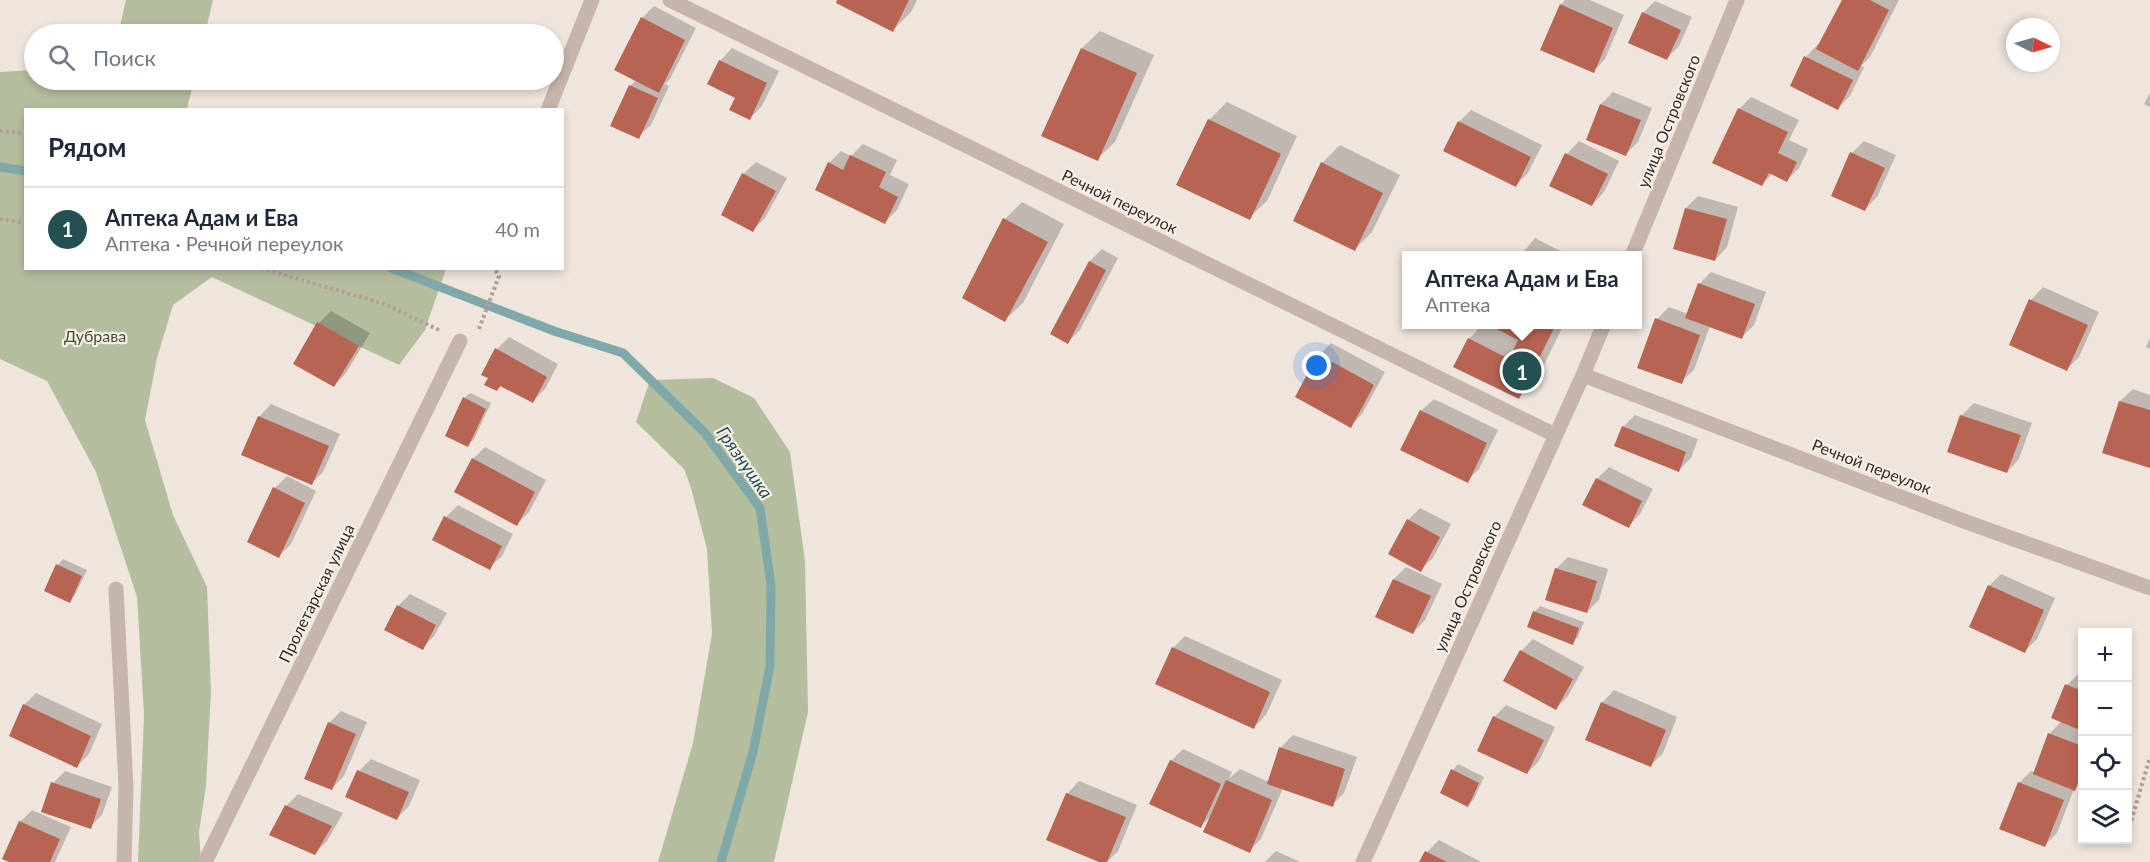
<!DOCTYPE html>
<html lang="ru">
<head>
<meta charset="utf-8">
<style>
  :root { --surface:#fff; --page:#f2f2f3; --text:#1f2937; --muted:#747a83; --line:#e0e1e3; --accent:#235151 }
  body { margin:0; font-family:Lato,sans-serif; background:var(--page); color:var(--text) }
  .controls { position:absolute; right:18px; bottom:18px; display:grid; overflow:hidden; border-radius:0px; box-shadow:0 3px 9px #0003 }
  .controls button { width:54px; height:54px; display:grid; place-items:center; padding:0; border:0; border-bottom:2px solid var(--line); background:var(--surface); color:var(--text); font:30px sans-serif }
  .compass { position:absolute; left:2006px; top:18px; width:54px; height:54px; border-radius:50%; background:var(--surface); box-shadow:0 3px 9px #0003; rotate:95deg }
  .you { position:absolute; left:1317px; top:366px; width:21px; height:21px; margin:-15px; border:4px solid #fff; border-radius:50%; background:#1a73e8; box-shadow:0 0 0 9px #1a73e833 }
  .badge { display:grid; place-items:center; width:39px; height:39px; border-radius:50%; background:var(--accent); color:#fff; font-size:20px; font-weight:700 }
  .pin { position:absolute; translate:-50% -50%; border:3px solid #fff; box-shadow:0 2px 6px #0006 }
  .popup { position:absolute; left:1402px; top:251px; width:240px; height:78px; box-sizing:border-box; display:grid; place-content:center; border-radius:0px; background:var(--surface); filter:drop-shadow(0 2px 4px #0005); font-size:20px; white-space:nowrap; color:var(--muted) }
  .popup b { font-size:22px; color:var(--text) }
  .popup::after { content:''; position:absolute; left:50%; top:100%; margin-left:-12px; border:12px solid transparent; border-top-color:var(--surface) }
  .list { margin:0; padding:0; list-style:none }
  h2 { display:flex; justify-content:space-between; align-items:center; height:78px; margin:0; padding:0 24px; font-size:26px }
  h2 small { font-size:20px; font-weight:400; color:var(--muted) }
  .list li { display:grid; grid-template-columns:39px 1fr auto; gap:18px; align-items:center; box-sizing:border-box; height:84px; padding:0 24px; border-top:2px solid var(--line) }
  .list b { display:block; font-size:22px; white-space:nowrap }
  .list p { margin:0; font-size:20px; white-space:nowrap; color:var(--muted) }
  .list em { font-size:20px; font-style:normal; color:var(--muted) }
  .icon { flex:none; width:33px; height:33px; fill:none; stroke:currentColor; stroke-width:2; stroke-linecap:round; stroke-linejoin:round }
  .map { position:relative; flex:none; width:2150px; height:862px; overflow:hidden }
  .search { position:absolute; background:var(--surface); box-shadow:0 3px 9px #0003; left:24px; top:24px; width:540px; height:66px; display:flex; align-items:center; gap:15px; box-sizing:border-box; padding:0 21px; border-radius:33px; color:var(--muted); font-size:22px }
  .panel { position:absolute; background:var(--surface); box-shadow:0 3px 9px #0003; left:24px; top:108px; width:540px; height:162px; border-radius:0px }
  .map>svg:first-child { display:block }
  .green { fill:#b5bd9f }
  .shadow { fill:#0003 }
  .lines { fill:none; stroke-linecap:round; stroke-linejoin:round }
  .stream { stroke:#7fa9a8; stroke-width:9 }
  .building { fill:#b86452 }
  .path { stroke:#b29f95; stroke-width:4; stroke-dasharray:3 3; stroke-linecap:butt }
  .service { stroke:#c6b5aa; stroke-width:15 }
  .minor { stroke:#c6b5aa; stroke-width:15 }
  .tertiary { stroke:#c6b5aa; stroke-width:15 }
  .labels { text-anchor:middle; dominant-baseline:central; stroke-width:4.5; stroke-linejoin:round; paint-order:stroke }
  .street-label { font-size:16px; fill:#342c29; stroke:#f7f0e9 }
  .park-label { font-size:16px; fill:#46502f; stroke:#f7f0e9 }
  .water-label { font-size:18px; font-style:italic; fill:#235151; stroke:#f7f0e9 }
</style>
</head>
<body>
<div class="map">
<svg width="2150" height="862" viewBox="0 0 2150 862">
  <rect width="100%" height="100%" fill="#efe5dd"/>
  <!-- green -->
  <path class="green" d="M126,0h87l-8,34h-87z
    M34,70v10h160l-7,29 -161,1v158l420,1 -21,61 -26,35 -187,-88 -39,28 -16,53 -12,62 28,95 34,72 4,104 -5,95 -7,46 2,30h-63l6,-147 -7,-118 -41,-125 -49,-91 -47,-22v-287z
    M713,378l41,20 36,54 15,109 3,151 -34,150h-116l35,-119 19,-109 -5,-85 -16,-61 -7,-19 -48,-47 14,-42z"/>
  <!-- shadow -->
  <path class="shadow" d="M839,0h78l-6,12 -18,18z
    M1565,0h25l34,15 -19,44 -12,13 -32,-67z
    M1843,0h56l-29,57 -9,9 3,1 -14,29 -12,12 -46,-23 14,-28 12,-13 2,1z
    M1655,1l37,16 -13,29 -12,12 -24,-45z
    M654,6l42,22 -26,51 -5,5 4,2 -18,39 -13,12 -8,-51 6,-6 6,-62z
    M1100,31l54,24 -39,87 -18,17 -54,-24 39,-87z
    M732,48l47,23 -17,35 -12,12 -13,-21 -28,-13 11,-23z
    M1613,92l39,16 -14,34 -12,12 -25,-50z
    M2150,93v14l-6,-3z
    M1751,97l48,23 -10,20 19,9 -9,19 -12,12 -14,-7 -11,11 -23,-75z
    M1227,102l70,34 -30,65 -18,17 -40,-98z
    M1471,110l71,35 -14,28 -12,12 -57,-63z
    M1579,141l40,20 -15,31 -12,13 -41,-20 16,-31z
    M1864,141l32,14 -19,42 -12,12 -13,-56z
    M863,144l34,16 -7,15 19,9 -12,26 -12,12 -56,-59 12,-12 10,5z
    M1340,145l60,30 -28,57 -17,17 -33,-86z
    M756,162l31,16 -22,40 -12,12 -30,-16 20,-40z
    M1698,196l40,11 -11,40 -12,13 -29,-52z
    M1022,202l42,22 -41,79 -18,17v-101z
    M1535,238l35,18h-50z
    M1102,249l16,9 -38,72 -12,12 -16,-9 38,-72z
    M1711,272l55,20 -12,33 -12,12 -32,-11 -16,44 -13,12 -24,-63 12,-12 19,7 11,-30z
    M2043,287l56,25 -20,45 -12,12 -56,-25 20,-44z
    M331,311l39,22 -24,40 -12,13 -15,-63z
    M1483,324h81l-27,55 -18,18 -50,-58z
    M509,337l49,27 -13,25 -12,12 -31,-16 -5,5v-41z
    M2150,338v11l-4,-2z
    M1331,343l54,29 -23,42 -12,12 -31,-71z
    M2133,389l17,6v71l-46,-14 16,-51z
    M470,393l21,10 -17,36 -6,6 -4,-47z
    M1434,399l64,31 -19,39 -12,12 -65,-32 19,-38z
    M1974,403l58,20 -13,36 -12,13 -46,-56z
    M271,404l69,30 -17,38 -12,12 -52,-67z
    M1635,415l63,24 -7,19 -12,12 -56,-43z
    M485,447l61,33 -17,32 -12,12 -44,-65z
    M1609,467l44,22 -13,25 -12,13 -31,-48z
    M287,476l29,15 -25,53 -12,12 -4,-68z
    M458,505l55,29 -11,22 -13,12 -43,-51z
    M1420,508l31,16 -18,34 -13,12 -12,-50z
    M1568,557l40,12 -9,31 -12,12 -31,-43z
    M63,559l24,11 -12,25 -6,6 -11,-36z
    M1406,567l36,17 -17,36 -12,13 -36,-17 17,-37z
    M2001,574l54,24 -18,41 -12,12 -36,-65z
    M410,594l37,19 -13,23 -12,12 -24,-42z
    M1540,606l44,16 -6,15 -6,6 -43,-17 6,-15z
    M1185,636l97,44 -16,35 -12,12 -81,-79z
    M1533,639l51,28 -16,29 -12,12 -35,-57z
    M2079,673l3,1v108l-8,7 -17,44 -12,12 -26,-62 12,-12 4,1 15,-39 12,-12 5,-36z
    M1614,690l63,27 -14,36 -12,12 -49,-62z
    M36,693l66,31 -13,30 -12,12 -53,-61z
    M1506,705l49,22 -16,34 -12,12 -33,-56z
    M341,711l26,11 -23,54 -12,12 -3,-65z
    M1293,735l64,22 -13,36 -12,12 -49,-17 -22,51 -12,12 -36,-37 -12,12 -30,-65 12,-12 49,23 -3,7 11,-10 29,13 12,-35z
    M371,759l49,21 -11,26 -12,12 -38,-47z
    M1458,764l26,13 -10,22 -6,6 -15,-35z
    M65,771l47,16 -10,28 -12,12 -37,-44z
    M1079,781l58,24 -19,46 -11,11h-4l-36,-68z
    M298,794l45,19 -16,28 -12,12 -29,-47z
    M32,810l39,17 -16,35h-42l7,-40z
    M1439,840l42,22h-60l6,-10z
    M1276,851l24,11h-35z"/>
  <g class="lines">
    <!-- stream -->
    <path class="stream" d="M0,167l26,4
      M391,268l163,63 69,22 82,80 55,75 11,77 -1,81 -17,86 -32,110"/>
  </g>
  <!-- building -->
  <path class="building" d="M837,0h72l-16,32 -57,-29z
    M1842,0h28l19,10 -31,61 -42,-22z
    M1560,4l53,24 -19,45 -54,-23z
    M1642,12l39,18 -14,30 -39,-17z
    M641,17l44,23 -26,53 -45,-23z
    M1081,48l56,25 -39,88 -57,-25z
    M1804,56l49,24 -15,30 -48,-24z
    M719,60l48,23 -17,37 -21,-10 6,-12 -28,-14z
    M629,85l29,13 -19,41 -29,-13z
    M1600,104l41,16 -15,36 -40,-16z
    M1738,108l50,24 -10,21 19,9 -10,20 -18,-9 -7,13 -50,-23z
    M1208,119l73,35 -31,66 -74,-35z
    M1458,121l73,36 -15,30 -73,-36z
    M1850,152l35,16 -20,43 -34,-15z
    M1565,153l43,21 -16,32 -43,-20z
    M850,155l36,17 -7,15 19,10 -13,27 -70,-34 13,-28 15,8z
    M1321,162l62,31 -28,58 -62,-30z
    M742,173l34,18 -23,41 -32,-17z
    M1685,208l42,11 -12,42 -42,-12z
    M1003,218l45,24 -43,80 -43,-24z
    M1089,261l17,9 -38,74 -18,-10z
    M1698,283l57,21 -13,35 -57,-21z
    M2029,299l59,26 -21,46 -58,-26z
    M1655,318l45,17 -18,49 -45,-16z
    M317,322l42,24 -25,41 -41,-23z
    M1487,324h69l-37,75 -66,-32 15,-29 41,21 9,-19z
    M495,348l52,29 -14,26 -33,-17 -3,5 -13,-6 4,-7 -7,-3z
    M1318,354l56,31 -23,43 -56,-31z
    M463,397l23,12 -18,38 -23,-11z
    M2119,401l31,9v58l-48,-15z
    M1420,410l67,33 -19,40 -68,-33z
    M1960,415l61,20 -14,38 -60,-21z
    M258,416l71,30 -17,39 -71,-30z
    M1622,426l64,26 -7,20 -65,-26z
    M472,458l63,34 -18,34 -63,-34z
    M1596,478l46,23 -13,27 -47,-23z
    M273,487l32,16 -26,55 -32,-16z
    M444,516l58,30 -12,24 -58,-30z
    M1407,519l33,18 -19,35 -33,-18z
    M56,564l26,12 -12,27 -26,-12z
    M1555,568l42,13 -10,32 -42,-13z
    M1393,579l38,17 -18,38 -38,-17z
    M1988,585l56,25 -19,43 -56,-26z
    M397,605l39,20 -13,25 -39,-20z
    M1533,611l46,17 -6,17 -46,-18z
    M1172,647l98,45 -16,37 -99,-45z
    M1520,650l53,29 -17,31 -53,-29z
    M2065,684l17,7v40l-31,-13z
    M1601,702l65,28 -15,37 -66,-27z
    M23,704l68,32 -14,32 -68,-32z
    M1493,716l51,24 -17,34 -50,-23z
    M328,722l28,12 -24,56 -28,-11z
    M2048,733l34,13v27l-7,18 -42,-17z
    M1279,747l66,22 -12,38 -66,-23z
    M1170,760l51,24 -20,44 -52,-24z
    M1451,769l28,14 -11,24 -28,-14z
    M357,770l52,22 -12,28 -52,-23z
    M1226,780l46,20 -22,53 -47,-21z
    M51,782l50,17 -10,30 -50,-17z
    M2018,782l46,18 -19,47 -46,-18z
    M1066,793l60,24 -19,45h-8l-53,-22z
    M285,805l47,21 -17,29 -46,-20z
    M19,821l41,18 -10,23h-41l-7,-3z
    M1425,851l22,11h-28z"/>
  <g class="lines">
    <!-- path -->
    <path class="path" d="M0,131l26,2
      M0,219l26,4
      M261,268l126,37 52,25
      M479,329l20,-53 -5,-8
      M2128,832l22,-75
      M2124,843l1,-3"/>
    <!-- service -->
    <path class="service" d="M116,589l10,198 -2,75"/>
    <!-- minor -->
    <path class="minor" d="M670,0l885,435
      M548,110l44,-110
      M1583,375l378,145 189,68
      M205,862l255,-521"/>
    <!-- tertiary -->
    <path class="tertiary" d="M1632,256l105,-256
      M1363,862l220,-487 21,-51"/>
  </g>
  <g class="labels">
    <!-- street labels -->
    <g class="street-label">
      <text transform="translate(1668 121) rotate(-68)">улица Островского</text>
      <text transform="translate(1120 201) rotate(26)">Речной переулок</text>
      <text transform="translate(1872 466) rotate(21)">Речной переулок</text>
      <text transform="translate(1467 586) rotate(-66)">улица Островского</text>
      <text transform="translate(316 593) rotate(-64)">Пролетарская улица</text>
    </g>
    <!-- park labels -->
    <g class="park-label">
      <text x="95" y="335">Дубрава</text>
    </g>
    <!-- water labels -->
    <g class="water-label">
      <text transform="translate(745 462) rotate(55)">Грязнушка</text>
    </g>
  </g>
</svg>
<div class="controls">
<button>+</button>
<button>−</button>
<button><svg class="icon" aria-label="locate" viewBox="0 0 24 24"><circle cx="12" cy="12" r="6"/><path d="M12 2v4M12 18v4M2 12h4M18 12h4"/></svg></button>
<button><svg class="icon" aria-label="layers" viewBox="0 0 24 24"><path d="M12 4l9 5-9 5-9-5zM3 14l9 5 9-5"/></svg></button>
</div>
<svg class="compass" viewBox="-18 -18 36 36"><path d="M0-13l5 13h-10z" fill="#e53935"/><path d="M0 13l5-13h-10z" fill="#747a83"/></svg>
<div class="you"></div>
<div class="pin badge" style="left:1522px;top:371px">1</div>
<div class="popup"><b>Аптека Адам и Ева</b>Аптека</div>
<div class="search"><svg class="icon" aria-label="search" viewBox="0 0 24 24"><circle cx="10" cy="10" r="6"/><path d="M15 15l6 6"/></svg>Поиск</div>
<section class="panel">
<h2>Рядом<small></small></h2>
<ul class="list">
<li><span class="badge">1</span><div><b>Аптека Адам и Ева</b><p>Аптека · Речной переулок</p></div><em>40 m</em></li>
</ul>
</section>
</div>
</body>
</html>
